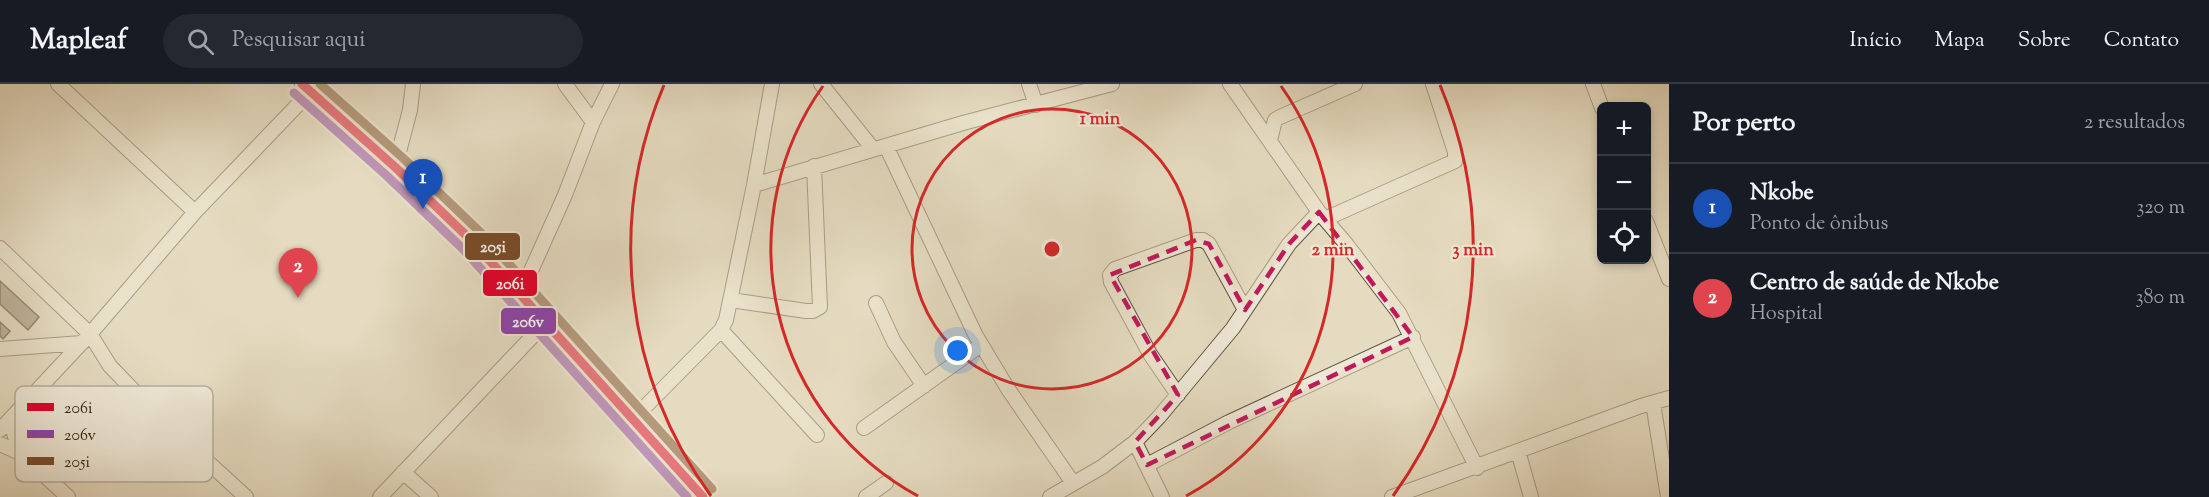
<!DOCTYPE html>
<html lang="pt">
<head>
<meta charset="utf-8">
<style>
  :root { --surface:#171b24; --page:#242831; --text:#f1f3f6; --muted:#9ea1a6; --line:#363941; --accent:#c59692 }
  body { margin:0; font-family:"Sorts Mill Goudy",serif; background:var(--page); color:var(--text) }
  .controls { position:absolute; right:18px; top:18px; display:grid; overflow:hidden; border-radius:9px; box-shadow:0 3px 9px #0003 }
  .controls button { width:54px; height:54px; display:grid; place-items:center; padding:0; border:0; border-bottom:2px solid var(--line); background:var(--surface); color:var(--text); font:30px sans-serif }
  .you { position:absolute; left:958px; top:267px; width:21px; height:21px; margin:-15px; border:4px solid #fff; border-radius:50%; background:#1a73e8; box-shadow:0 0 0 9px #1a73e833 }
  .badge { display:grid; place-items:center; width:39px; height:39px; border-radius:50%; background:var(--accent); color:#fff; font-size:20px; font-weight:700 }
  .pin { position:absolute; translate:-50% -50px; filter:drop-shadow(0 2px 3px #0008) }
  .pin::after { content:''; position:absolute; top:32px; width:21px; height:18px; background:inherit; clip-path:polygon(0 0,100% 0,50% 100%) }
  .list { margin:0; padding:0; list-style:none }
  h2 { display:flex; justify-content:space-between; align-items:center; height:78px; margin:0; padding:0 24px; font-size:26px }
  h2 small { font-size:20px; font-weight:400; color:var(--muted) }
  .list li { display:grid; grid-template-columns:39px 1fr auto; gap:18px; align-items:center; box-sizing:border-box; height:90px; padding:0 24px; border-top:2px solid var(--line) }
  .list b { display:block; font-size:22px; white-space:nowrap }
  .list p { margin:0; font-size:20px; white-space:nowrap; color:var(--muted) }
  .list em { font-size:20px; font-style:normal; color:var(--muted) }
  .icon { flex:none; width:33px; height:33px; fill:none; stroke:currentColor; stroke-width:2; stroke-linecap:round; stroke-linejoin:round }
  .map { position:relative; flex:none; width:1669px; height:413px; overflow:hidden }
  header { display:flex; align-items:center; gap:36px; box-sizing:border-box; height:84px; padding:0 30px; background:var(--surface); border-bottom:2px solid var(--line) }
  header strong { font-size:28px }
  nav { display:flex; gap:33px; margin-inline-start:auto; font-size:21px }
  .search { width:420px; height:54px; background:var(--page); display:flex; align-items:center; gap:15px; box-sizing:border-box; padding:0 21px; border-radius:33px; color:var(--muted); font-size:22px }
  main { display:flex }
  aside { flex:1; background:var(--surface) }
  .map>svg:first-child { display:block }
  .building { fill:#908470; stroke:#332619; stroke-width:1.5 }
  .lines { fill:none; stroke-linecap:round; stroke-linejoin:round }
  .minor-casing { stroke:#605343; stroke-width:16 }
  .minor { stroke:#eee8d6; stroke-width:14 }
  .bus-1-casing { stroke:#eee8d6; stroke-width:14 }
  .bus-2-casing { stroke:#eee8d6; stroke-width:14 }
  .bus-3-casing { stroke:#eee8d6; stroke-width:14 }
  .bus-1 { stroke:#e4002b; stroke-width:9 }
  .bus-2 { stroke:#8e44ad; stroke-width:9 }
  .bus-3 { stroke:#7a4b2a; stroke-width:9 }
  .marked { fill:none; stroke:#c2185b; stroke-width:4.5; stroke-dasharray:12 8; stroke-linejoin:round }
  .ring { fill:none; stroke:#d62828; stroke-width:3 }
  .key { fill:#eee8d6; stroke:#b6ae9d; stroke-width:1.5 }
  .key-label { font-size:16px; fill:#332619 }
  .centre { fill:#d62828; stroke:#eee8d6; stroke-width:3 }
  .ring-label { font-size:18px; text-anchor:middle; font-weight:bold; fill:#d62828; stroke:#eee8d6; stroke-width:4.5; stroke-linejoin:round; paint-order:stroke }
  .line-badge { stroke:#eee8d6; stroke-width:2 }
  .badge-label { font-size:16px; text-anchor:middle; font-weight:bold; fill:#fff }
</style>
</head>
<body>
<header>
<strong>Mapleaf</strong>
<div class="search"><svg class="icon" aria-label="search" viewBox="0 0 24 24"><circle cx="10" cy="10" r="6"/><path d="M15 15l6 6"/></svg>Pesquisar aqui</div>
<nav><a>Início</a><a>Mapa</a><a>Sobre</a><a>Contato</a></nav>
</header>
<main>
<div class="map">
<svg width="1669" height="413" viewBox="0 0 1669 413">
  <rect width="100%" height="100%" fill="#e5dbc0"/>
  <filter id="stains"><feTurbulence type="fractalNoise" baseFrequency=".00333" numOctaves="4"/><feColorMatrix values="0 0 0 0 .2 0 0 0 0 .09 0 0 0 0 .02 0 0 0 .5 -.17"/></filter>
  <radialGradient id="worn" r=".72"><stop offset=".6" stop-color="#630" stop-opacity="0"/><stop offset="1" stop-color="#630" stop-opacity=".3"/></radialGradient>
  <!-- building -->
  <path class="building" d="M0,197l39,36 -11,13 -28,-26z
    M0,238l10,9 -7,8 -3,-3z"/>
  <g class="lines">
    <defs>
      <path id="minor" d="M58,0l137,128
        M302,0l93,83 77,74 231,256
        M565,0l28,38
        M821,0l52,65
        M1029,0l7,21
        M1230,0l89,128 28,33 52,68 78,155
        M1593,0l9,24
        M1270,56l5,-20 5,-3 75,-33
        M886,62l89,188 33,55 65,94
        M395,83l15,-57 3,-26
        M754,101l209,-62 149,-39
        M1325,135l130,-58v-9l-22,-68
        M1646,137l23,58
        M0,164l90,86 20,32 54,56 82,75
        M521,209l44,-98 28,-73 19,-38
        M731,216l75,11h7l7,-4 -6,-141
        M876,219l18,39 30,44
        M721,246l96,105
        M0,265l82,-6
        M1178,311l-28,-41 -39,-72 -1,-7 5,-6 81,-29h7l6,4 36,66
        M1653,319l15,94
        M633,335l88,-89 5,-10 28,-135 18,-101
        M10,336l10,33
        M864,344l117,-83
        M0,346l90,-96 105,-122 115,-120
        M1135,358l27,55
        M0,360l20,9 48,44
        M1518,367l13,46
        M1147,381l82,-43 184,-85
        M403,388l28,25
        M380,413l166,-175
        M866,413l20,-14
        M1050,413l52,-30 33,-25 24,-25 74,-89 56,-84 30,-32
        M1392,413l249,-91 28,-8"/>
    </defs>
    <!-- minor casing -->
    <use href="#minor" class="minor-casing"/>
    <!-- minor -->
    <use href="#minor" class="minor"/>
    <defs>
      <path id="bus-1" d="M302,0l93,83 77,74 231,256"/>
      <path id="bus-2" d="M294,9l93,83 76,73 224,248"/>
      <path id="bus-3" d="M320,0l83,74 78,75 231,256"/>
    </defs>
    <!-- bus-1 casing -->
    <use href="#bus-1" class="bus-1-casing"/>
    <!-- bus-2 casing -->
    <use href="#bus-2" class="bus-2-casing"/>
    <!-- bus-3 casing -->
    <use href="#bus-3" class="bus-3-casing"/>
    <!-- bus-1 -->
    <use href="#bus-1" class="bus-1"/>
    <!-- bus-2 -->
    <use href="#bus-2" class="bus-2"/>
    <!-- bus-3 -->
    <use href="#bus-3" class="bus-3"/>
  </g>
  <!-- marked area -->
  <path d="M0 0H1669V413H0ZM1319,128l94,125 -266,128 -12,-23 43,-47 -68,-120 86,-35 13,4 36,66 44,-66z" fill="#e5dbc0" fill-opacity=".55" fill-rule="evenodd"/>
  <path class="marked" d="M1319,128l94,125 -266,128 -12,-23 43,-47 -68,-120 86,-35 13,4 36,66 44,-66z"/>
  <!-- distance rings -->
  <g class="ring">
    <circle cx="1052" cy="165" r="140"/>
    <path d="M918 412A281 281 0 0 1 823 2M1281 2A281 281 0 0 1 1186 412"/>
    <path d="M711 412A421 421 0 0 1 664 1M1440 1A421 421 0 0 1 1393 412"/>
  </g>
  <!-- legend -->
  <rect x="15" y="302" width="198" height="96" rx="9" class="key"/>
  <rect x="27" y="319" width="27" height="8" fill="#e4002b"/>
  <rect x="27" y="346" width="27" height="8" fill="#8e44ad"/>
  <rect x="27" y="373" width="27" height="8" fill="#7a4b2a"/>
  <g class="key-label">
    <text x="64" y="329">206i</text>
    <text x="64" y="356">206v</text>
    <text x="64" y="383">205i</text>
  </g>
  <circle cx="1052" cy="165" r="9" class="centre"/>
  <g class="ring-label">
    <text x="1100" y="40">1 min</text>
    <text x="1333" y="171">2 min</text>
    <text x="1473" y="171">3 min</text>
  </g>
  <g class="line-badge">
    <rect x="464" y="148" width="57" height="29" rx="6" fill="#7a4b2a"/>
    <rect x="482" y="185" width="56" height="28" rx="6" fill="#e4002b"/>
    <rect x="500" y="223" width="57" height="28" rx="6" fill="#8e44ad"/>
  </g>
  <g class="badge-label">
    <text x="493" y="168">205i</text>
    <text x="510" y="205">206i</text>
    <text x="528" y="243">206v</text>
  </g>
  <rect width="100%" height="100%" filter="url(#stains)"/>
  <rect width="100%" height="100%" fill="url(#worn)"/>
</svg>
<div class="controls">
<button>+</button>
<button>−</button>
<button><svg class="icon" aria-label="locate" viewBox="0 0 24 24"><circle cx="12" cy="12" r="6"/><path d="M12 2v4M12 18v4M2 12h4M18 12h4"/></svg></button>
</div>
<div class="you"></div>
<div class="pin badge" style="left:423px;top:125px;background:#1a4fb4">1</div>
<div class="pin badge" style="left:298px;top:214px;background:#e0444e">2</div>
</div>
<aside>
<h2>Por perto<small>2 resultados</small></h2>
<ul class="list">
<li><span class="badge" style="background:#1a4fb4">1</span><div><b>Nkobe</b><p>Ponto de ônibus</p></div><em>320 m</em></li>
<li><span class="badge" style="background:#e0444e">2</span><div><b>Centro de saúde de Nkobe</b><p>Hospital</p></div><em>380 m</em></li>
</ul>
</aside>
</main>
</body>
</html>
